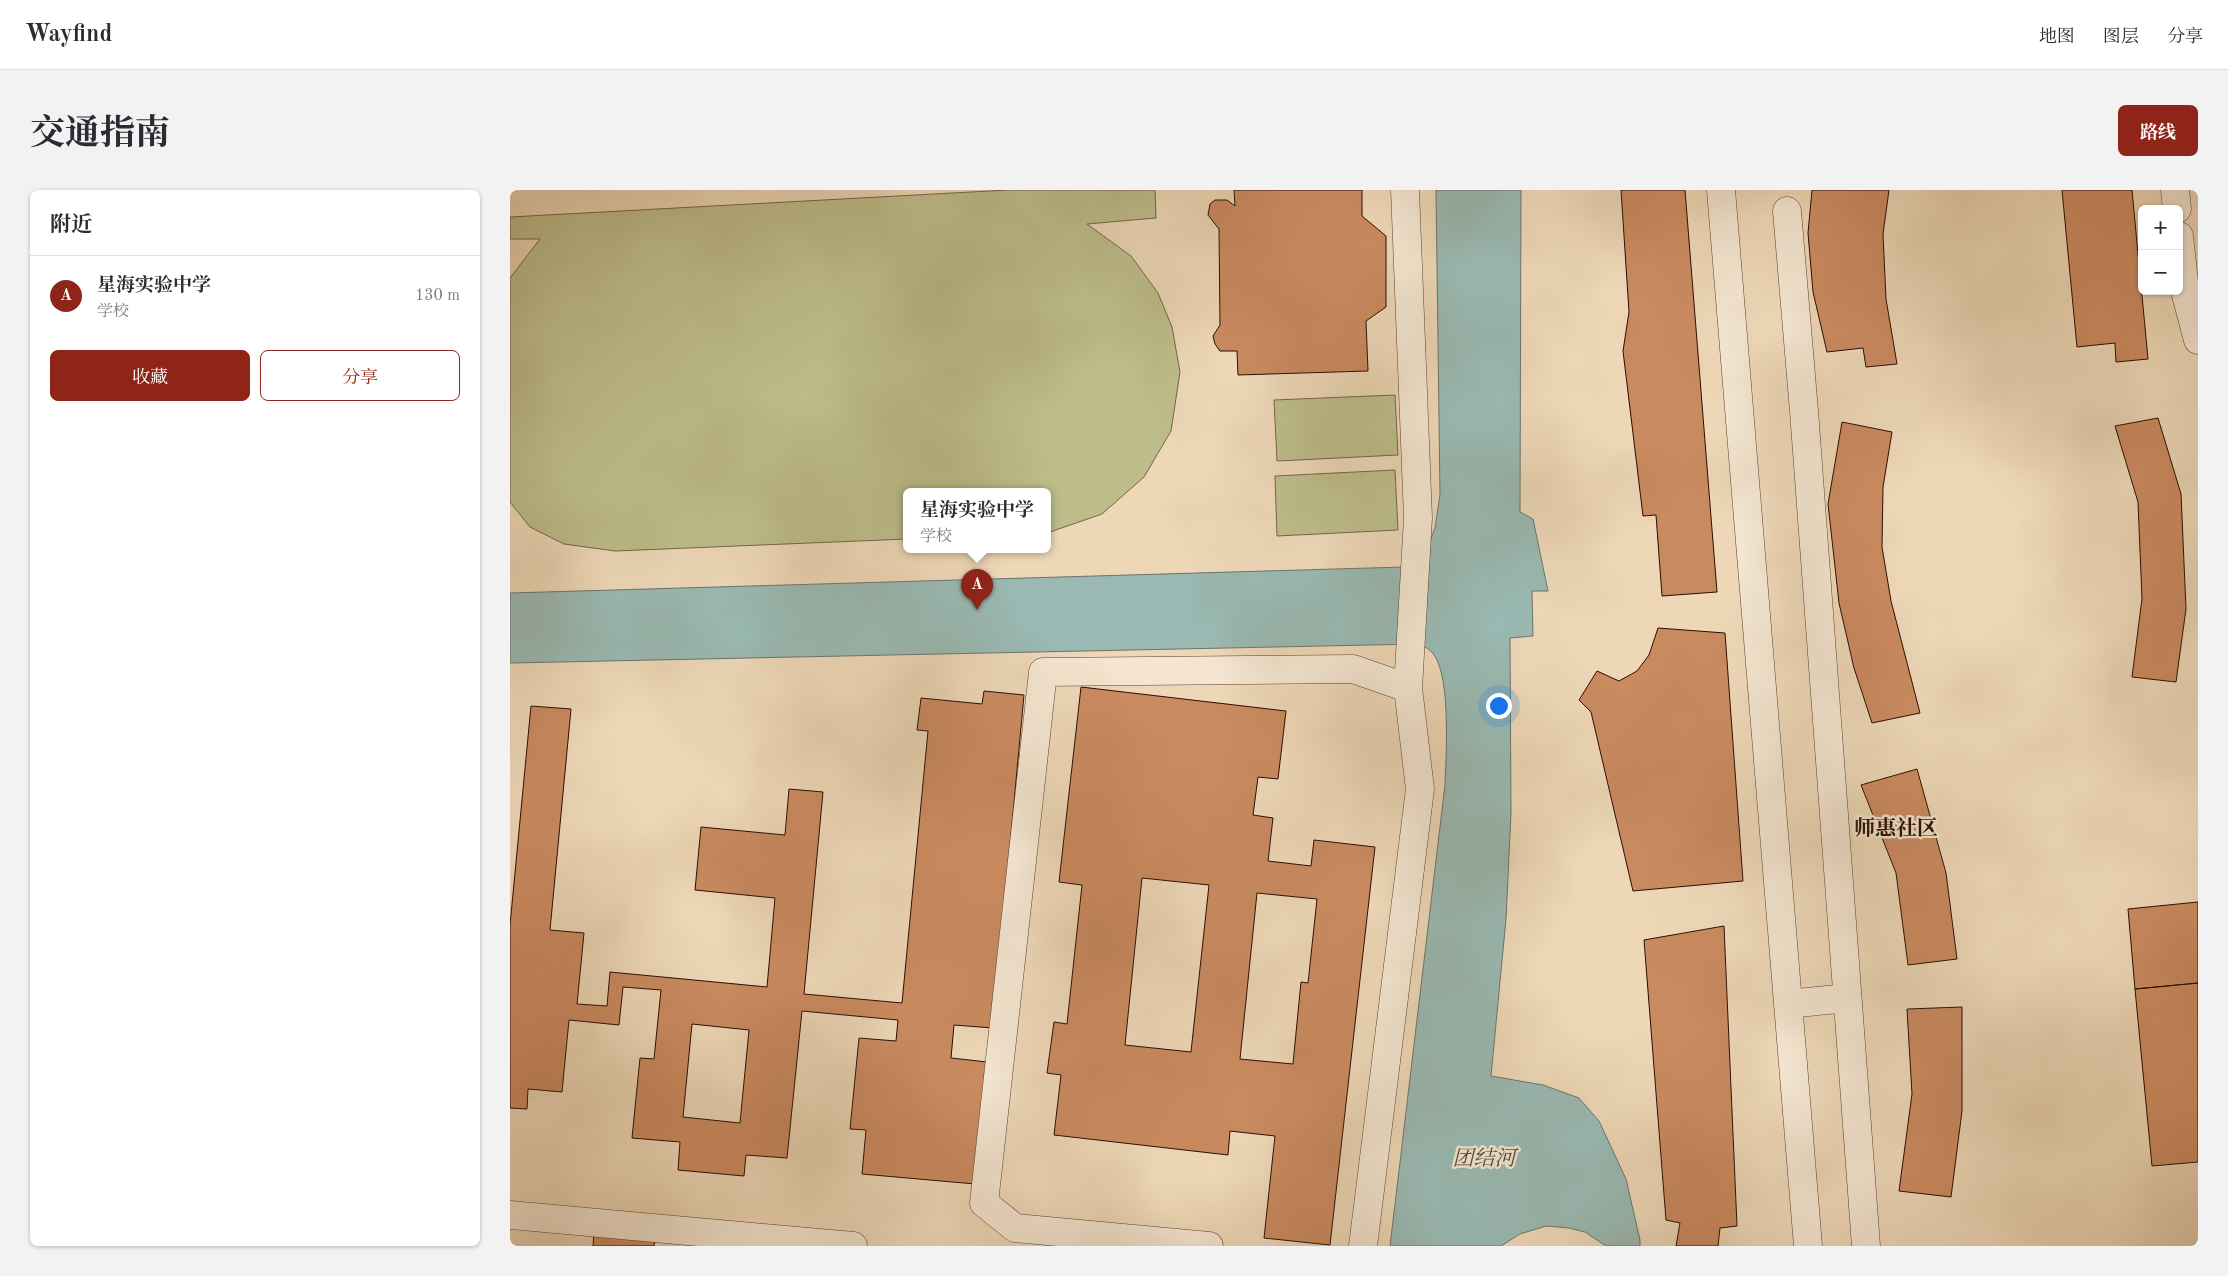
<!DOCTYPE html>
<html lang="zh">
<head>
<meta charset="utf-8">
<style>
  :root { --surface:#fff; --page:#f2f2f3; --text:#2b2b33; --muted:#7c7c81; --line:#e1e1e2; --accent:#8f2418 }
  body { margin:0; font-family:"Old Standard TT","Noto Serif SC",serif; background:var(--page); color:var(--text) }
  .controls { position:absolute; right:15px; top:15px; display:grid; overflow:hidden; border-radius:8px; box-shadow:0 1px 4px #0004 }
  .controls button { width:45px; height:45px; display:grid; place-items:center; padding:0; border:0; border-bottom:1px solid var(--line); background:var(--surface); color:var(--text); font:25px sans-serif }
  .you { position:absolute; left:988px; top:515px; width:18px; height:18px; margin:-12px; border:4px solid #fff; border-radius:50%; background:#1a73e8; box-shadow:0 0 0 8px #1a73e833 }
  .badge { display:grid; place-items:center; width:32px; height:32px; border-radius:50%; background:var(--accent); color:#fff; font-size:16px; font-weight:700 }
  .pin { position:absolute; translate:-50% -41px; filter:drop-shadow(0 1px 2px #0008) }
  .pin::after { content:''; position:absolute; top:26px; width:18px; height:15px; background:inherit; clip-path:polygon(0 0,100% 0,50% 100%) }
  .popup { position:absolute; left:393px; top:298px; width:148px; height:65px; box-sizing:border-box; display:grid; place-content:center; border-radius:8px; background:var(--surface); filter:drop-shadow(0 1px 4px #0005); font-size:16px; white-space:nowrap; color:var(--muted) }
  .popup b { font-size:19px; color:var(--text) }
  .popup::after { content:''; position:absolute; left:50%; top:100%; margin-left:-10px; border:10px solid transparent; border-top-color:var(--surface) }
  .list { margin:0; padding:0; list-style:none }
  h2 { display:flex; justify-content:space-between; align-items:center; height:65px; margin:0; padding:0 20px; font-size:21px }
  h2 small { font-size:16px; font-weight:400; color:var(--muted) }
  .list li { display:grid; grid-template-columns:32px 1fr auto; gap:15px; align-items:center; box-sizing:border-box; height:80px; padding:0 20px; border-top:1px solid var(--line) }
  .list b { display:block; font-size:19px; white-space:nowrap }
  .list p { margin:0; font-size:16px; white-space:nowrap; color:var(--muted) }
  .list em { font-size:16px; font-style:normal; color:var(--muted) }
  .actions { display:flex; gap:10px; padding:15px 20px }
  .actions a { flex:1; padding:11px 0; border:1px solid var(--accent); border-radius:8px; text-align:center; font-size:18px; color:var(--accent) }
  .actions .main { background:var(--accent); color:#fff }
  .map { position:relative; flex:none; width:1688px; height:1056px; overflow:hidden; border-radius:8px }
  header { display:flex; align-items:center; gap:30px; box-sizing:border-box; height:70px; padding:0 25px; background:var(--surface); border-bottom:1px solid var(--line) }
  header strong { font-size:24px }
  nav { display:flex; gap:28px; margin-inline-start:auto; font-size:18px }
  .intro { display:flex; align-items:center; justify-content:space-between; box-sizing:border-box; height:120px; padding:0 30px }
  h1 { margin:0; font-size:35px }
  .button { padding:12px 22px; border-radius:8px; background:var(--accent); color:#fff; font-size:18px; font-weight:700 }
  main { display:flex; gap:30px; padding:0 30px }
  aside { flex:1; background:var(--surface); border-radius:8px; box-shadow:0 1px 4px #0004 }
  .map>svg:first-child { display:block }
  .green { fill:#bdbd8b; stroke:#746546 }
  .water { fill:#99b9b2; stroke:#6d746b }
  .building { fill:#ca8a60; stroke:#2b0d01; fill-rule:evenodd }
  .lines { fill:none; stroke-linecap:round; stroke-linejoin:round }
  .minor-casing { stroke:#5c402e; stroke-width:29 }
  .minor { stroke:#f3e5d0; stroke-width:28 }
  .labels { text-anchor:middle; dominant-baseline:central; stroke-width:5; stroke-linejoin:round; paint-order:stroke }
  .neighbourhood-label { font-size:21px; font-weight:bold; fill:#2b0d01; stroke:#f3e5d0 }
  .water-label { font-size:21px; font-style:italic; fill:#52493f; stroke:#f3e5d0 }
</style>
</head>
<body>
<header>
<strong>Wayfind</strong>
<nav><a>地图</a><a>图层</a><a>分享</a></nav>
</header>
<div class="intro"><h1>交通指南</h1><a class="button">路线</a></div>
<main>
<aside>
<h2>附近<small></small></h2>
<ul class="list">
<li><span class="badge">A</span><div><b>星海实验中学</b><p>学校</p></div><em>130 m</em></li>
</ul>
<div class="actions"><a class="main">收藏</a><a>分享</a></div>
</aside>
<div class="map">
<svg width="1688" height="1056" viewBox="0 0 1688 1056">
  <rect width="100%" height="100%" fill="#edd7b7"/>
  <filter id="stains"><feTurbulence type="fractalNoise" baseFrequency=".004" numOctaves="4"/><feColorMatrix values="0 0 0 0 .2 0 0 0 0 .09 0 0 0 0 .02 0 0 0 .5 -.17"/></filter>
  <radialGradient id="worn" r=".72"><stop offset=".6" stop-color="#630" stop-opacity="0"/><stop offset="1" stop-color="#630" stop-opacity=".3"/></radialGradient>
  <!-- green -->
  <path class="green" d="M498,0h147l1,28 -69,6 44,32 27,37 14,34 8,45 -9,59 -27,46 -42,37 -55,19v-42h-140v48l-292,12 -51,-7 -34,-17 -20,-25v-224l30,-39h-30v-22z
    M885,205l3,60 -121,6 -3,-61z
    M885,280l3,60 -121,6 -2,-60z"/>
  <!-- water -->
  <path class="water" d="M926,0h85l-1,322 13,7 15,72h-16l1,45 -23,2 1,175 -5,106 -15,157 52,9 36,13 20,23 27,58 14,61v6h-34l-21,-14 -16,-4 -23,-2 -26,8 -19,12h-111l55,-461c1,-28 6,-107 -11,-130 -4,-6 -10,-9 -16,-11l-908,19v-70l894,-26 21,-14 10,-25 5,-33z"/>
  <!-- building -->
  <path class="building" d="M724,0h128v26l24,20v71l-20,14 2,50 -130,4 -1,-24h-17l-5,-7 -2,-8 7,-11 -1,-96 -11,-14 2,-11 5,-4h12l8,6z
    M1111,0h64l32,402 -55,4 -6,-81 -13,1 -20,-165 6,-39z
    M1302,0h77l-6,44 3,65 11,65 -31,3 -3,-19 -36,4 -14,-60 -5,-59z
    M1552,0h70l16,169 -32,3 -1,-19 -38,4z
    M1648,228l23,76 5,115 -10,73 -44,-5 10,-78 -4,-97 -23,-76z
    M1332,232l50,10 -9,55 -1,60 9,54 29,112 -48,10 -18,-55 -15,-65 -11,-99z
    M1148,438l67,5 18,248 -110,10 -42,-179 -12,-12 18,-29 22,10 18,-10 12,-16z
    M571,497l205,24 -8,68 -20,-2 -5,38 20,3 -5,43 43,5 3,-26 61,7 -45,398 -66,-7 11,-102 -45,-5 -2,24 -174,-20 7,-60 -14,-2 7,-51 13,2 15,-139 -23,-3zM632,688l67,7 -18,167 -66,-7zM747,703l60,6 -9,84 -7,-1 -8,82 -53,-5z
    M474,501l40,4 -31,333 -39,-3 -3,33 36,4 -12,122 -113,-10 4,-44 -16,-1 9,-91 37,3 2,-21 -96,-9 -15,147 -41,-3 -2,21 -66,-6 2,-28 -48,-4 8,-80 14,1 7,-69 -38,-3 -4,38 -50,-5 -7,72 -34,-3 -1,20 -17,-1v-183l21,-219 40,3 -21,221 34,3 -7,71 30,2 3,-34 157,15 8,-89 -80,-8 6,-63 84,8 4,-46 34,3 -19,202 98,9 26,-272 -11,-1 4,-32 61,6zM182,834l57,6 -9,93 -57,-6z
    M1407,579l29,104 11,86 -49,6 -12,-92 -35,-88z
    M1688,712v81l-63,6 -7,-80z
    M1214,736l13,300 -17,2 -2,18h-42l4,-23 -14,-3 -22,-280z
    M1688,793v179l-46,4 -17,-177z
    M1452,817v104l-11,86 -52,-6 13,-97 -5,-85z
    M84,1043l61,4 -1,9h-61z"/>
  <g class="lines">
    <defs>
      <path id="minor" d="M1211,0l87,1056
        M1665,0l2,19
        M1277,21l17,200 62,835
        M1669,46l6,55 13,49
        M1278,814l59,-6
        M0,1025l343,31
        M699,1056l-194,-18 -31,-25 59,-531 310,-3 55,19
        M853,1056l57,-457 -12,-101 10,-170 -13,-328"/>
    </defs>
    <!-- minor casing -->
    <use href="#minor" class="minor-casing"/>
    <!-- minor -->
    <use href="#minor" class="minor"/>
  </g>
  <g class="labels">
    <!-- neighbourhood labels -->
    <g class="neighbourhood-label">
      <text x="1386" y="639">师惠社区</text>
    </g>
    <!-- water labels -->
    <g class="water-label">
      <text x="974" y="969">团结河</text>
    </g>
  </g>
  <rect width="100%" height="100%" filter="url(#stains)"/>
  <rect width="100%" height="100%" fill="url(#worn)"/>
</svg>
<div class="controls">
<button>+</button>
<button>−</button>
</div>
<div class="you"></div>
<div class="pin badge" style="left:467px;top:420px">A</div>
<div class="popup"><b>星海实验中学</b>学校</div>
</div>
</main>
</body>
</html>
